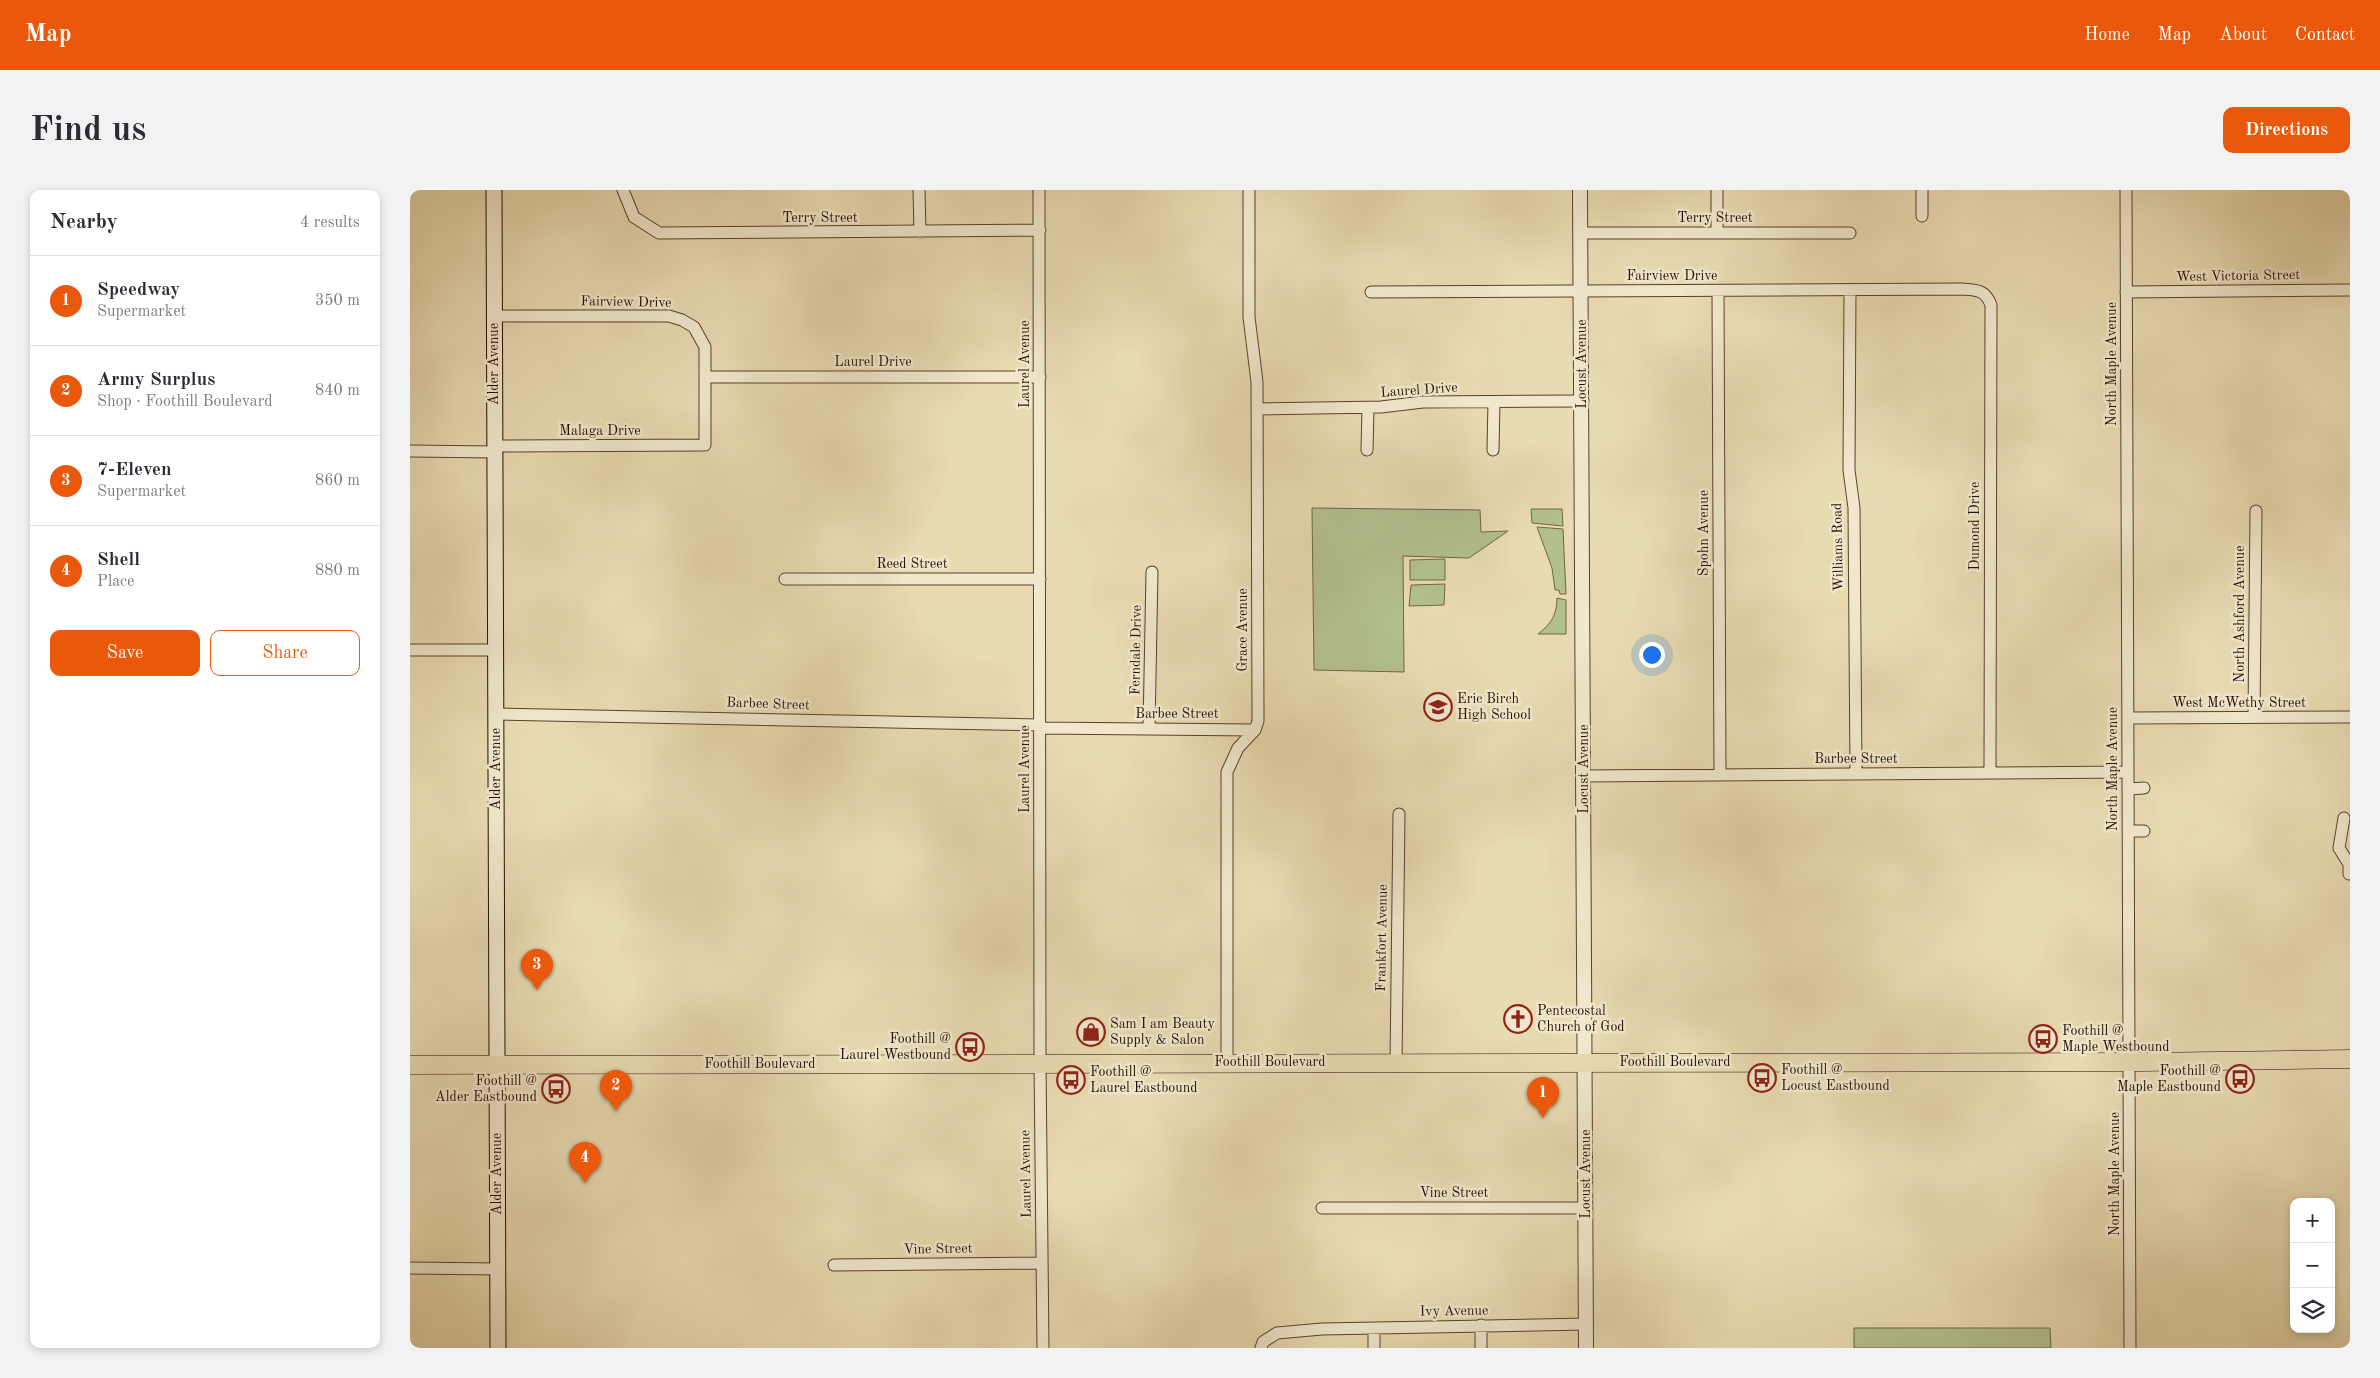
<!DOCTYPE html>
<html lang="en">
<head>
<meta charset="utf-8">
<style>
  :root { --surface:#fff; --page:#f2f2f3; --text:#2b2b33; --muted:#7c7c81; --line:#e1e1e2; --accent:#ea580c }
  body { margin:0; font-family:"Old Standard TT",serif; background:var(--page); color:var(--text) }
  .controls { position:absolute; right:15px; bottom:15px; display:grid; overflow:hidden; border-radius:10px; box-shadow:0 2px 8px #0003 }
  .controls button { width:45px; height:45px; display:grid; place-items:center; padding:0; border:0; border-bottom:1px solid var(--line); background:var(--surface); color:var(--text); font:25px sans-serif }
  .you { position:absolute; left:1241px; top:464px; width:18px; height:18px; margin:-12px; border:4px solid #fff; border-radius:50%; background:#1a73e8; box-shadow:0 0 0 8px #1a73e833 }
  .badge { display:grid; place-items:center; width:32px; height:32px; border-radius:50%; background:var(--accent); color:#fff; font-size:16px; font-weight:700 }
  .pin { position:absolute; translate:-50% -41px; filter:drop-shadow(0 1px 2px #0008) }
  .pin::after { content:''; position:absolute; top:26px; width:18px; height:15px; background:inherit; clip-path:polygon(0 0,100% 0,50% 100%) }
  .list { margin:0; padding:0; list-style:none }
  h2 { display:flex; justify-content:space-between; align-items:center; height:65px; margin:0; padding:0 20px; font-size:21px }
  h2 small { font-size:16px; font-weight:400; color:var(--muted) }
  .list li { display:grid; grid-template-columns:32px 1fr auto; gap:15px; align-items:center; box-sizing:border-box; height:90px; padding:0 20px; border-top:1px solid var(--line) }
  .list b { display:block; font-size:19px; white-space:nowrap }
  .list p { margin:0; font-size:16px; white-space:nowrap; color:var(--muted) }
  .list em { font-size:16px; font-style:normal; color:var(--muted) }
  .actions { display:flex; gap:10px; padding:15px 20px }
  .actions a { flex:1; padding:11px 0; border:1px solid var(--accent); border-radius:10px; text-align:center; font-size:18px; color:var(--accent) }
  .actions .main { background:var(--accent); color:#fff }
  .icon { flex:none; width:28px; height:28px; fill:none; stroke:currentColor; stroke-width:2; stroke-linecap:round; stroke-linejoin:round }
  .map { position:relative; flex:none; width:1940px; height:1158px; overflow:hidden; border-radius:10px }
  header { display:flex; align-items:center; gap:30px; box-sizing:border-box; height:70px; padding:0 25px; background:var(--accent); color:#fff }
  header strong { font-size:24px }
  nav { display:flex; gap:28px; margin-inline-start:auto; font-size:18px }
  .intro { display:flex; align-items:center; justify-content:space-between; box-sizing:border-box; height:120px; padding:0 30px }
  h1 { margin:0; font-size:35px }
  .button { padding:12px 22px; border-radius:10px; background:var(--accent); color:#fff; font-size:18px; font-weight:700 }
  main { display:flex; gap:30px; padding:0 30px }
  aside { flex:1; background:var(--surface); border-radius:10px; box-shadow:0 2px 8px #0003 }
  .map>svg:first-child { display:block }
  .green { fill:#b2c08e; stroke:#6e6747 }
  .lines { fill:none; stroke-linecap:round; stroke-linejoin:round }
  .minor-casing { stroke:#59412c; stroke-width:13 }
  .tertiary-casing { stroke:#59412c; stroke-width:16 }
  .secondary-casing { stroke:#290e00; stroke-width:17 }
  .primary-casing { stroke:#290e00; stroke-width:19 }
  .minor { stroke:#f0e7cc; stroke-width:11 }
  .tertiary { stroke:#f0e7cc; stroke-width:14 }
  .secondary { stroke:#f0e7cc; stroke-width:15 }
  .primary { stroke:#e8dab1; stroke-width:18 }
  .labels { text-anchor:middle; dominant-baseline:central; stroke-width:5; stroke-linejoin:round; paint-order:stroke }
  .street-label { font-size:14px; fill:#290e00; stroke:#f0e7cc }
  .poi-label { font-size:14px; fill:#290e00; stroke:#f0e7cc; text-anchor:start }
</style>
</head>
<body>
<header>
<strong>Map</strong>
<nav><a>Home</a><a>Map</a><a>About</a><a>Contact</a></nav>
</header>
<div class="intro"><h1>Find us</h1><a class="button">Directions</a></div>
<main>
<aside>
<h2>Nearby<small>4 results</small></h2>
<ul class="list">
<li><span class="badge">1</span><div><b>Speedway</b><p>Supermarket</p></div><em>350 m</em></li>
<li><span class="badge">2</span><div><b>Army Surplus</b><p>Shop · Foothill Boulevard</p></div><em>840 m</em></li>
<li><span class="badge">3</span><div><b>7-Eleven</b><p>Supermarket</p></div><em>860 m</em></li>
<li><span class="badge">4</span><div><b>Shell</b><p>Place</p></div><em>880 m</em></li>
</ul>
<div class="actions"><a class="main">Save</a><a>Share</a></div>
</aside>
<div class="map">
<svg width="1940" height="1158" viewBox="0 0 1940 1158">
  <rect width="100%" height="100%" fill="#e8dab1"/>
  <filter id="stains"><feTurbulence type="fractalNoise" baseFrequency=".004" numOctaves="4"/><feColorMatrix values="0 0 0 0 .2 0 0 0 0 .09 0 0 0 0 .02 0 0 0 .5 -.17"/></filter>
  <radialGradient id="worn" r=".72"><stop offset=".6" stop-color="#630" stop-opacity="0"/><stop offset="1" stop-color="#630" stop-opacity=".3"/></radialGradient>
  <!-- green -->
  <path class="green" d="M902,318l168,2 1,22 27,-1 -39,27 -66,-2 1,116 -90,-2z
    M1121,319h31l1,17 -31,-3z
    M1127,337l26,2 3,65h-6l-1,-4h-4l-3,-22z
    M1035,369v21h-35v-20z
    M1035,394l-1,21 -35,1 2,-21z
    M1147,408l9,2v34h-28c13,-10 19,-19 19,-36z
    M1444,1138h196l1,20h-197z"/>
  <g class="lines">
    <defs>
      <path id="minor" d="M213,0l11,27 25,16 381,-3
        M509,0l1,42
        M629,0l1,873 3,285
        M1307,0v43
        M1512,0v26
        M1716,0l4,1158
        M1171,43h269
        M1440,100l-1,180 5,38 2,266
        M1308,101l2,484
        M961,102l590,-3c15,1 24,0 30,16l-1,468
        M1716,102l224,-2
        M84,126h175l13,4 12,7 11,20v98l-210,1
        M296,187h334
        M847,219l124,-2 42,-5 160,-1
        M957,260l1,-42
        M1083,260l1,-48
        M0,261l85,1
        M375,389h255
        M0,460h85
        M86,524l544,11
        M1844,527l2,-206
        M1718,528l222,-1
        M630,538l215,2
        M739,539l3,-157
        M1174,586l544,-4
        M1719,599l15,-1
        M1934,628l-5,30 10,16v10
        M1718,641h16
        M817,872v-290l11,-24 17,-18 3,-9 -1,-339 -8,-65v-127
        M986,873l3,-249
        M912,1018h264
        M424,1075l208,-2
        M0,1078l88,1
        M1071,1135v23
        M851,1158l2,-6 14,-9 45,-4 264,-5
        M964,1158v-19"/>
      <path id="tertiary" d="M1170,0l6,1158"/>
      <path id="secondary" d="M84,0l4,1158"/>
      <path id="primary" d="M0,875l1732,-3 208,-3"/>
    </defs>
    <!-- minor casing -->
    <use href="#minor" class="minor-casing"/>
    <!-- tertiary casing -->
    <use href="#tertiary" class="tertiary-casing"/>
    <!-- secondary casing -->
    <use href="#secondary" class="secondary-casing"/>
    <!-- primary casing -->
    <use href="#primary" class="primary-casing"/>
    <!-- minor -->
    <use href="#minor" class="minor"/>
    <!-- tertiary -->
    <use href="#tertiary" class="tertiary"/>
    <!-- secondary -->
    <use href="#secondary" class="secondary"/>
    <!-- primary -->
    <use href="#primary" class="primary"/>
  </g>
  <!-- icons -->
  <defs>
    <symbol id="school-ring" viewBox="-11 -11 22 22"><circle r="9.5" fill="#f0e7cc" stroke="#8f2418" stroke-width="1.5"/><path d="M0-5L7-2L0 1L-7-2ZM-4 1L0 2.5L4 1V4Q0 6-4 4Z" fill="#8f2418"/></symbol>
    <symbol id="church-ring" viewBox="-11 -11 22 22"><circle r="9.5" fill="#f0e7cc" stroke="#8f2418" stroke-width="1.5"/><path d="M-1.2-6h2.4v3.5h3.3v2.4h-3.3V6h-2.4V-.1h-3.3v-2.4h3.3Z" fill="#8f2418"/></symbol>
    <symbol id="shop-ring" viewBox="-11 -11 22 22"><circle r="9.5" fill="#f0e7cc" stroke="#8f2418" stroke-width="1.5"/><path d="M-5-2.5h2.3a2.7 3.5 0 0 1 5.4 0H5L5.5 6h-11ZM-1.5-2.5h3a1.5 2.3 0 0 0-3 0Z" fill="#8f2418"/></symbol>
    <symbol id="bus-ring" viewBox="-11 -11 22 22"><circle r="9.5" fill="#f0e7cc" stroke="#8f2418" stroke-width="1.5"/><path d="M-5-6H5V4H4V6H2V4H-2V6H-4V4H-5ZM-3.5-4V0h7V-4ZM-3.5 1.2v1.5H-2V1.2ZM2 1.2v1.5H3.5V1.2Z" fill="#8f2418"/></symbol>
  </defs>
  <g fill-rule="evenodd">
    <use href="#school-ring" x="1012" y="501" width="32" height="32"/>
    <use href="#church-ring" x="1092" y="813" width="32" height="32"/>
    <use href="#shop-ring" x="665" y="826" width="32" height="32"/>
    <use href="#bus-ring" x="1617" y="833" width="32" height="32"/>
    <use href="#bus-ring" x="544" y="841" width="32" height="32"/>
    <use href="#bus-ring" x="1336" y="872" width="32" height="32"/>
    <use href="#bus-ring" x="1814" y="873" width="32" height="32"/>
    <use href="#bus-ring" x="645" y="874" width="32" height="32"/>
    <use href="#bus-ring" x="130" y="883" width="32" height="32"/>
  </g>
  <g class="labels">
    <!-- street labels -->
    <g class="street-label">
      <text x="410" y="28">Terry Street</text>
      <text x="1305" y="28">Terry Street</text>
      <text x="1262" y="86">Fairview Drive</text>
      <text transform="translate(1828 86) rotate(-1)">West Victoria Street</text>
      <text transform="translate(216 112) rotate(1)">Fairview Drive</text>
      <text x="463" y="172">Laurel Drive</text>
      <text transform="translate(84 174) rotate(-90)">Alder Avenue</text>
      <text transform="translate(615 174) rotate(-90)">Laurel Avenue</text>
      <text transform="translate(1172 174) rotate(-90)">Locust Avenue</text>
      <text transform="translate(1702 174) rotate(-90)">North Maple Avenue</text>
      <text transform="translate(1009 200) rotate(-4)">Laurel Drive</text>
      <text x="190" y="241">Malaga Drive</text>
      <text transform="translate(1565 336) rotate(-90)">Dumond Drive</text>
      <text transform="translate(1294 343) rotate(-90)">Spohn Avenue</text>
      <text transform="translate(1428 357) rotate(-91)">Williams Road</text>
      <text x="502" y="374">Reed Street</text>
      <text transform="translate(1830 424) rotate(-90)">North Ashford Avenue</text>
      <text transform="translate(833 440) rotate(-90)">Grace Avenue</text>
      <text transform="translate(726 460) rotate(-89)">Ferndale Drive</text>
      <text x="1829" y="513">West McWethy Street</text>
      <text transform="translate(358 514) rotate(2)">Barbee Street</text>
      <text x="767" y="524">Barbee Street</text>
      <text x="1446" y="569">Barbee Street</text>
      <text transform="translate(86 579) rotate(-90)">Alder Avenue</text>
      <text transform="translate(615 579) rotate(-90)">Laurel Avenue</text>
      <text transform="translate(1174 579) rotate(-90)">Locust Avenue</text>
      <text transform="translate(1703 579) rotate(-90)">North Maple Avenue</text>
      <text transform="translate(972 748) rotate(-89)">Frankfort Avenue</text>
      <text x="860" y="872">Foothill Boulevard</text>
      <text x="1265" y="872">Foothill Boulevard</text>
      <text x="350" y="874">Foothill Boulevard</text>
      <text transform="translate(87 984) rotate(-90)">Alder Avenue</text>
      <text transform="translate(616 984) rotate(-91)">Laurel Avenue</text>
      <text transform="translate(1176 984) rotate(-90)">Locust Avenue</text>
      <text transform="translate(1705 984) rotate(-90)">North Maple Avenue</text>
      <text x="1044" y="1003">Vine Street</text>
      <text transform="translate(528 1059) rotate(-1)">Vine Street</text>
      <text transform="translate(1044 1121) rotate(-1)">Ivy Avenue</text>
    </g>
    <!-- poi labels -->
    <g class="poi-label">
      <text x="1047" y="509">Eric Birch<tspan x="1047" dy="16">High School</tspan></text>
      <text x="1127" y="821">Pentecostal<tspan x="1127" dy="16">Church of God</tspan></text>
      <text x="700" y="834">Sam I am Beauty<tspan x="700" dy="16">Supply &amp; Salon</tspan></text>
      <text x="1652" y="841">Foothill @<tspan x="1652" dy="16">Maple Westbound</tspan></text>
      <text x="541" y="849" text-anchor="end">Foothill @<tspan x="541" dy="16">Laurel Westbound</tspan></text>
      <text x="1371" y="880">Foothill @<tspan x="1371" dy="16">Locust Eastbound</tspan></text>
      <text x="1811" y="881" text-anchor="end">Foothill @<tspan x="1811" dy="16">Maple Eastbound</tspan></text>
      <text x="680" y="882">Foothill @<tspan x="680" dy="16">Laurel Eastbound</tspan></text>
      <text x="127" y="891" text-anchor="end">Foothill @<tspan x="127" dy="16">Alder Eastbound</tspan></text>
    </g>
  </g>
  <rect width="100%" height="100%" filter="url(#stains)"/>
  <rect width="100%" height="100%" fill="url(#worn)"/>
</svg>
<div class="controls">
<button>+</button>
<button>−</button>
<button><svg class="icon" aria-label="layers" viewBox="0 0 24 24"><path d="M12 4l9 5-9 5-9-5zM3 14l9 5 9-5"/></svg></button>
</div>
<div class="you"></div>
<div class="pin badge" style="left:1133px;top:928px">1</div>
<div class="pin badge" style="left:206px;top:921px">2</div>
<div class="pin badge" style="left:127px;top:800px">3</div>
<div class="pin badge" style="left:175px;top:993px">4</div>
</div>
</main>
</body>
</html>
